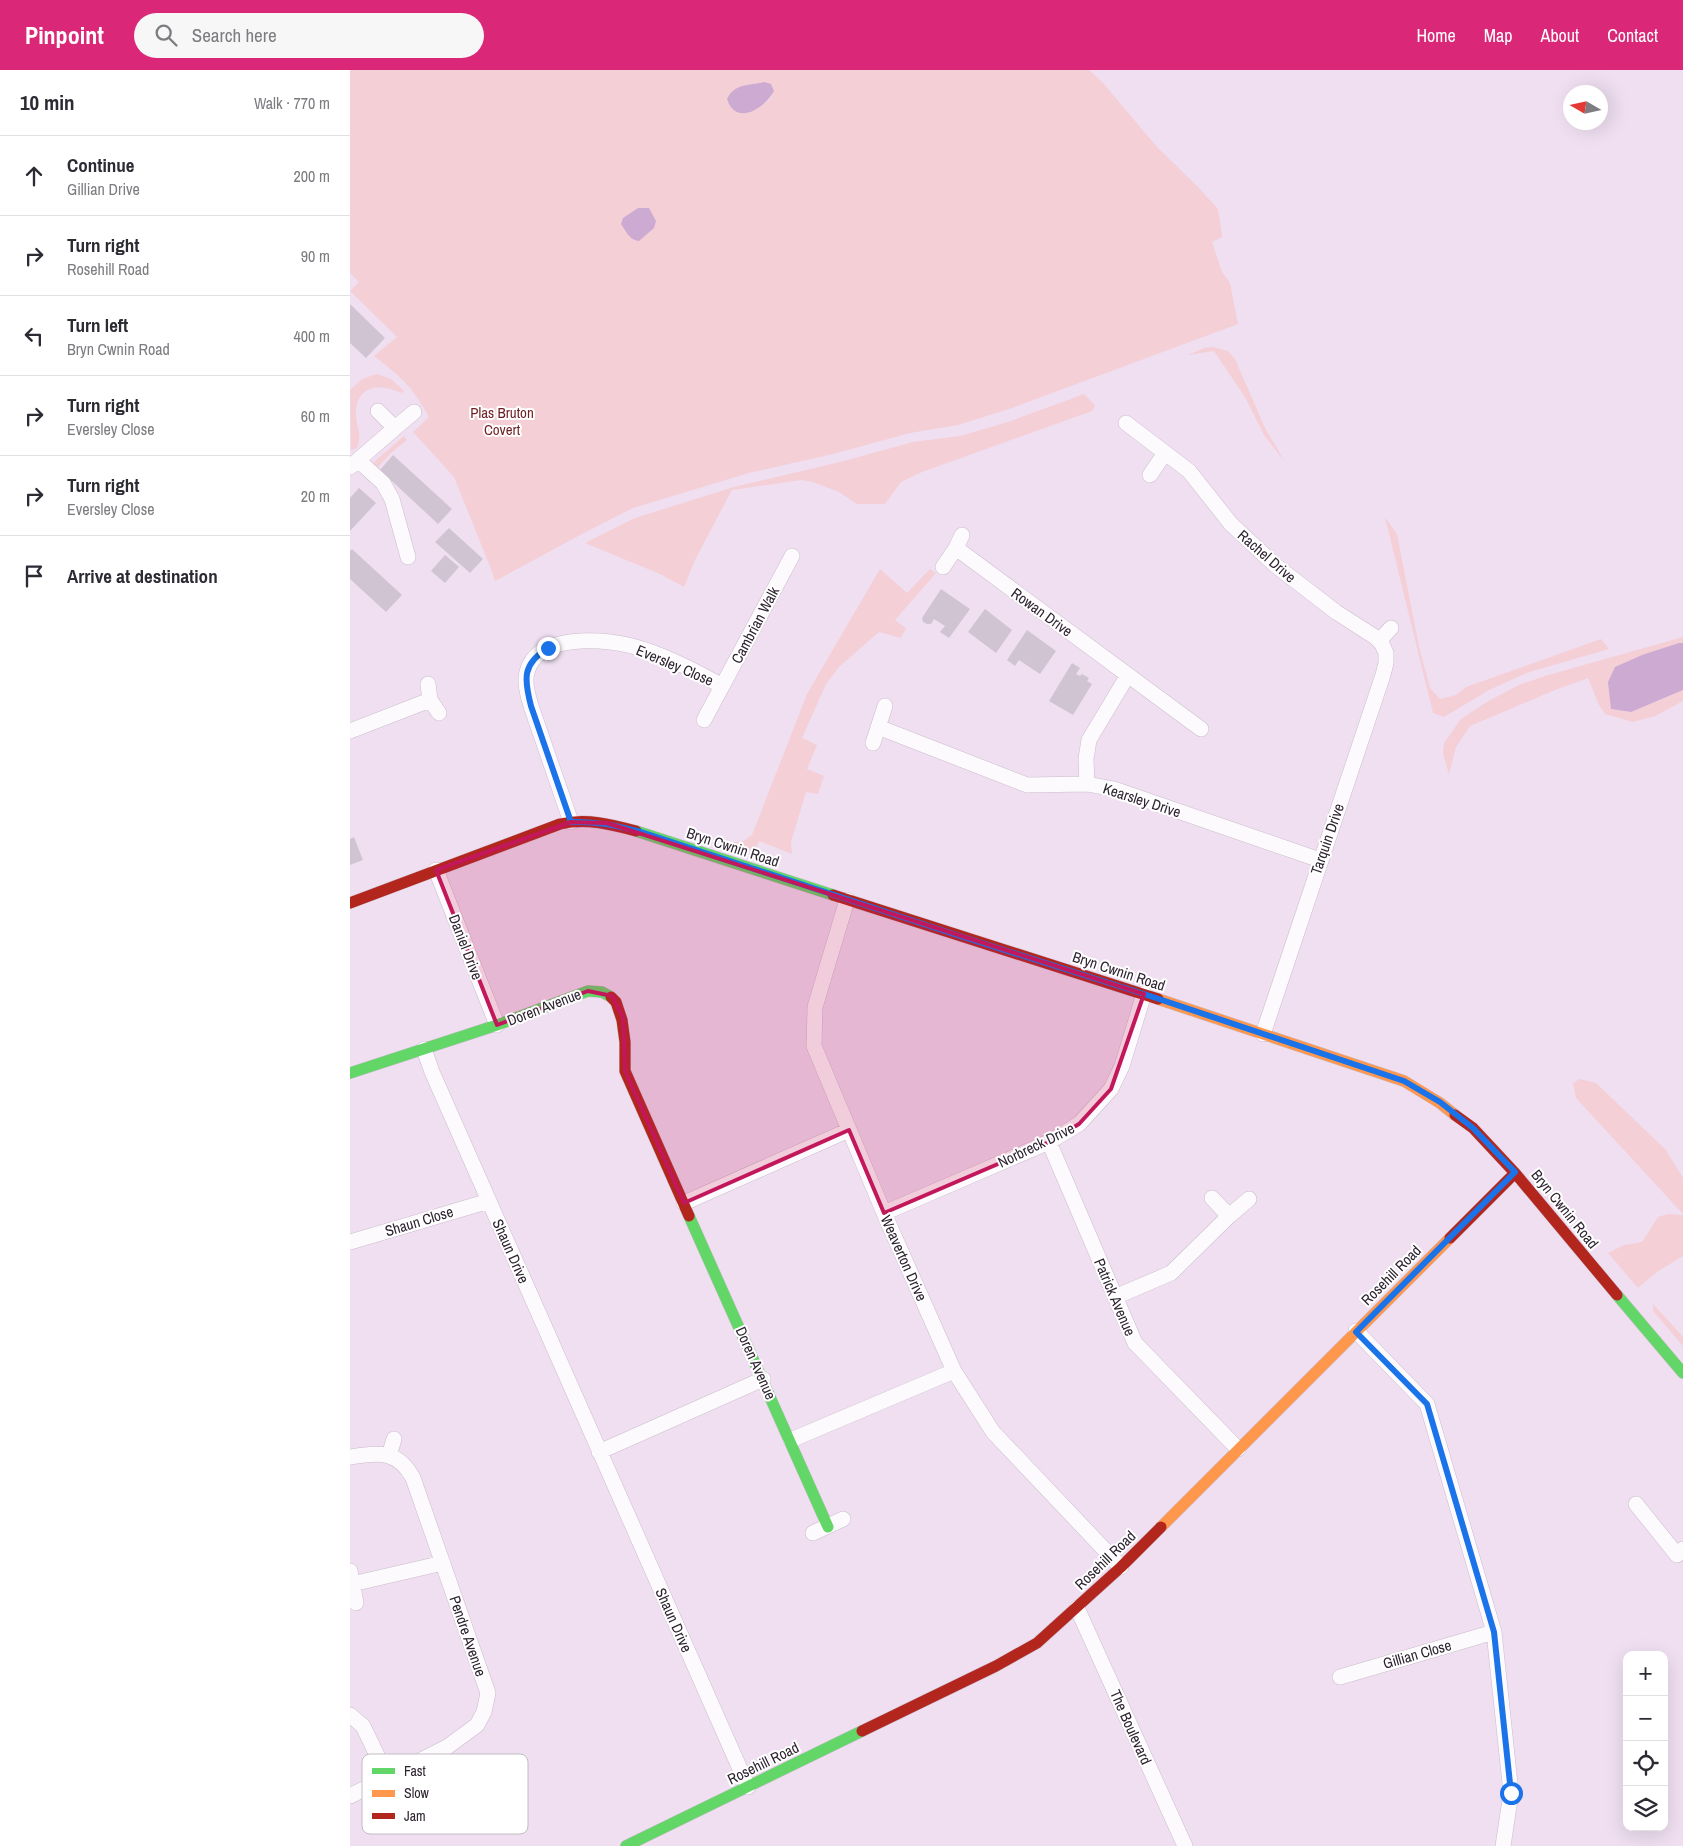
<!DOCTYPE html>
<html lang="en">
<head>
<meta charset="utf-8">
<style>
  :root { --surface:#fff; --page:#f7f7f7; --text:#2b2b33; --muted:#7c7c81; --line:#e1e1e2; --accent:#db2777 }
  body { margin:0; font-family:"Archivo Narrow",sans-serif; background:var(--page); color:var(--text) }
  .controls { position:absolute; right:15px; bottom:15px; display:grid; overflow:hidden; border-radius:10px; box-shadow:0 5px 20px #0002 }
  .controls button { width:45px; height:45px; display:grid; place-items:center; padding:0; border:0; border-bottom:1px solid var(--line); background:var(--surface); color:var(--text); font:25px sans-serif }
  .compass { position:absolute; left:1213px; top:15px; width:45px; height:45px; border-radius:50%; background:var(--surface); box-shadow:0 5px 20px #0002; rotate:279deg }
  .stop { position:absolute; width:15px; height:15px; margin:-11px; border:4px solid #1a73e8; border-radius:50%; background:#fff }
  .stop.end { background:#1a73e8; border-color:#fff; box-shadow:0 1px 5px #0008 }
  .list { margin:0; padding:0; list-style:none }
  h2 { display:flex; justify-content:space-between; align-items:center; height:65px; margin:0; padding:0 20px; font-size:21px }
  h2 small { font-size:16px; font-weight:400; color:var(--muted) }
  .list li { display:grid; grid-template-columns:32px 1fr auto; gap:15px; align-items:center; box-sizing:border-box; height:80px; padding:0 20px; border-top:1px solid var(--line) }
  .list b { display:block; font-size:19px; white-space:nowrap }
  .list p { margin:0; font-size:16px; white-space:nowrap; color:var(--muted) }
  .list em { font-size:16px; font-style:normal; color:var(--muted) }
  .icon { flex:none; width:28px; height:28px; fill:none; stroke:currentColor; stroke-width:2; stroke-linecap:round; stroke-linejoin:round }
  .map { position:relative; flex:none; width:1333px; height:1776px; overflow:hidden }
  header { display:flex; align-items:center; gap:30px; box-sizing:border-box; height:70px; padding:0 25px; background:var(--accent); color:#fff }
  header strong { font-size:24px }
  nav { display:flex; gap:28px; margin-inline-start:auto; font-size:18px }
  .search { width:350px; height:45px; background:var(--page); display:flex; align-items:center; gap:12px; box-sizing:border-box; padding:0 18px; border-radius:28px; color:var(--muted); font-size:19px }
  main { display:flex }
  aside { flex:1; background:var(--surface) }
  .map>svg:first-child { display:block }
  .green { fill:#f4cfd6; fill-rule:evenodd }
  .water { fill:#cdaad2 }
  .building { fill:#d1c4d2 }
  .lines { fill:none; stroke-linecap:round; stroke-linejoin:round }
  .street-casing { stroke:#cabdcb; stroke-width:16 }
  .fast-casing { stroke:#cabdcb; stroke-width:12 }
  .slow-casing { stroke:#cabdcb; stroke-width:12 }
  .jam-casing { stroke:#cabdcb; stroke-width:12 }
  .street { stroke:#fdfafd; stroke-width:15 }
  .fast { stroke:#63d668; stroke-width:11 }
  .slow { stroke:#ff974d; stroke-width:11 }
  .jam { stroke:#b3261e; stroke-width:11 }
  .route { stroke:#1a73e8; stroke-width:6 }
  .marked { fill:#c2185b; fill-opacity:0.2; stroke:#c2185b; stroke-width:4; stroke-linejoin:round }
  .labels { text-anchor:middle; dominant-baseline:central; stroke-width:4; stroke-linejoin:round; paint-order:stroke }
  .park-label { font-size:15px; fill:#701f22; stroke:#fff }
  .street-label { font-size:15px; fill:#2e2430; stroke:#fff }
  .key { fill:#fff; stroke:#c0bdc1; stroke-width:1 }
  .key-label { font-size:14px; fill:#2e2430 }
</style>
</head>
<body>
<header>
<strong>Pinpoint</strong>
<div class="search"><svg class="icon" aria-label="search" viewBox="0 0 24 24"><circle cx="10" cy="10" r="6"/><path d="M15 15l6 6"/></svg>Search here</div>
<nav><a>Home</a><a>Map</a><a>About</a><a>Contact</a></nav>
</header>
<main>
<aside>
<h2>10 min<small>Walk · 770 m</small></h2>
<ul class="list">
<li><svg class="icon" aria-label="ahead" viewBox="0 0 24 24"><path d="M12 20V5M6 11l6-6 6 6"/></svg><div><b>Continue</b><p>Gillian Drive</p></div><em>200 m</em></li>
<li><svg class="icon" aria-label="right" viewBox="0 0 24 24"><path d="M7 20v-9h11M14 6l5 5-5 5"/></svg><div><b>Turn right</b><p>Rosehill Road</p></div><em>90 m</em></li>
<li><svg class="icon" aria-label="left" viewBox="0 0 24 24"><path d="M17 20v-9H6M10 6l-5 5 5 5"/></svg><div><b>Turn left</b><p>Bryn Cwnin Road</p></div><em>400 m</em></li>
<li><svg class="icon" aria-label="right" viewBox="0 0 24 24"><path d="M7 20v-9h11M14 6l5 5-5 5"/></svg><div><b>Turn right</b><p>Eversley Close</p></div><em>60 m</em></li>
<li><svg class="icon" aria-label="right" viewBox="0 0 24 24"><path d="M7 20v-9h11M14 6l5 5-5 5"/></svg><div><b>Turn right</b><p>Eversley Close</p></div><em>20 m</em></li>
<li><svg class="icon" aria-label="arrive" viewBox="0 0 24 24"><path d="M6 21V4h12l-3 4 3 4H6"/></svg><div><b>Arrive at destination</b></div></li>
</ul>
</aside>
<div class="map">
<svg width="1333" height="1776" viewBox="0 0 1333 1776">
  <rect width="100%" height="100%" fill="#efdff1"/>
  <!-- green -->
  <path class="green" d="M0,0h739l14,13 54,64 41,40 20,22 4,28 -10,5 10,30 8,11 8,41 -226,84 -54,17 -48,8 -77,21 -84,19 -116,35 -51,26 -87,47 -4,-12 -37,-92 -41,-45 16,-15c-17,-31 -28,-40 -55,-61l23,-19 -47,-46 9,-9 -9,-9zM414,12l10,9 -5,9 -12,9 -6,-24z
    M863,277l15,4 7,8 30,69 20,34 -21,-27 -19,-38 -31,-46 -26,4 16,-7z
    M27,304l14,5 13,12 -3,2c-21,-10 -45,-8 -45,21 0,14 7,19 1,34l-6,2 -1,-60 12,-11z
    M734,324l11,11 -3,6 -170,61 -21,10 -16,22h-28l-18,-12 -26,-10 -12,-2 -69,10 -36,68 -12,29 -24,-13 -75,-31 50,-25 99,-31 110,-26 69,-19 47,-6 48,-14z
    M54,366l3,4 -16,13 -14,15 -2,-2 -1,-4z
    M1035,447l12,17 22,113 11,41 10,11 16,-4 10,-8 135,-48 8,10 -80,23 -40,18 -45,27 -11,-4z
    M530,499l27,24 23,-24 6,4 -41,47 11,8 -5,10 -22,-6 -40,35 -13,17 -24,54 15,7 -10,24 17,7 -6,18 -12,-2 -15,50 1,12 -33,-13 -4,9 -24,-8h11l10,-7 55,-141z
    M1333,567v6l-26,9 -46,57 20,3 52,-22v11l-28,15 -22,6 -28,-8 -6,-9 -11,-27 -33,12 -85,36 -14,21 -7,27 -6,-21 1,-10 17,-24 24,-16 34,-18 26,-9z
    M1230,1009l16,4 70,67 17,28v36l-107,-116 -3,-15z
    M1318,1144l15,1v41l-26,16 -19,16 -30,-35 16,-8 18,-3 16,-25z
    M1303,1234l30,33v9l-30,-35z"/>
  <!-- water -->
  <path class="water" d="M414,12l7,2 3,7c-9,17 -38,36 -47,8 8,-16 21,-13 37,-17z
    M288,138h11l7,13 -2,7 -15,13c-10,-1 -13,-10 -18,-17l2,-6z
    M1329,573h4v47l-52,22 -20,-3 -3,-27 7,-15 27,-12z"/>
  <!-- building -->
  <path class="building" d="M0,234l35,34 -19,20 -16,-15z
    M43,385l59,54 -14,15 -58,-54z
    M9,418l17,15 -26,28v-33z
    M99,458l34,31 -13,14 -35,-31z
    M2,479l50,46 -16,17 -36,-33v-28z
    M95,485l14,12 -14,16 -14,-12z
    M591,519l29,20 -21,29 -9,-6 5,-6 -11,-7 -3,5h-4l-4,-2 -1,-4z
    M635,539l27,21 -16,23 -28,-21z
    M677,560l29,21 -16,23 -21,-14 -4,6 -8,-6z
    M722,593l8,5 -4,6 4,2 2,-2 7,4 -2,3 5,3 -19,31 -24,-14z
    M4,767l9,23 -13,5v-26z"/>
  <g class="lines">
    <defs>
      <path id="street" d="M776,353l63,48 42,53 44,41 61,47 39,25 7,7 4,9v10l-3,12 -120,359
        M45,358l19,-16
        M8,390l25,23 9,16 16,58
        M0,397l45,-39 -17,-17
        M800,405l15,-22
        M606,478l245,181
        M593,497l13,-19 6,-13
        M1029,571l12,-13
        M78,614l2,16 9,13
        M354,650l88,-164
        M528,657l149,58 60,-1 27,5 206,71
        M0,661l80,-31
        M523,673l12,-37
        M737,714l-1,-25 3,-19 39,-65
        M221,752l-40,-116c-3,-11 -7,-23 -4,-34 10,-39 75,-33 105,-26 31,8 62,24 90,40
        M86,800l61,155
        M497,830l-32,107 -1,39 70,167 70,158 39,61 128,135
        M74,979l8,23 316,715
        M699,1072l86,201 103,106
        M862,1128l17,18
        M334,1133l165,-73
        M534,1143l165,-71 30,-18 32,-35 11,-23 22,-72
        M0,1172l139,-41
        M765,1227l56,-24 58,-57 20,-17
        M1006,1261l71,73 67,228 17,161 -8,53
        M441,1370l163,-69
        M249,1382l164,-73
        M39,1386l5,-17
        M0,1387c28,-5 48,-7 63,21l75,215 -4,19 -7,13 -30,22 -97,49
        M1286,1434l41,51 6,-6
        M463,1463l30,-14
        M0,1501l6,32
        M2,1514l91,-21
        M727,1538l108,238
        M990,1607l154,-45
        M0,1645l13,11 25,52"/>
      <path id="fast" d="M286,761l197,64
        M0,1003l147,-48 91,-34 14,1 9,5
        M339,1146l139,311
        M1267,1225l66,78
        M276,1776l236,-115"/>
      <path id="slow" d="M808,929l246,82 36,22 15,12
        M811,1457l289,-289"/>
      <path id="jam" d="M483,825l325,104
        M0,833l210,-79c26,-6 50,0 76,7
        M261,927l5,5 6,18 3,22v29l64,145
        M1105,1045l18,13 42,45 102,122
        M1100,1168l65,-65
        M512,1661l134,-65 41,-23 84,-76 40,-40"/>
    </defs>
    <!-- street casing -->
    <use href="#street" class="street-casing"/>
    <!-- fast casing -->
    <use href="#fast" class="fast-casing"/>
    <!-- slow casing -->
    <use href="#slow" class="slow-casing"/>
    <!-- jam casing -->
    <use href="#jam" class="jam-casing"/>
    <!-- street -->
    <use href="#street" class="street"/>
    <!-- fast -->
    <use href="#fast" class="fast"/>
    <!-- slow -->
    <use href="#slow" class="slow"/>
    <!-- jam -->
    <use href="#jam" class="jam"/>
  </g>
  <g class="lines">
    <!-- route -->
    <path class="route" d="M198,578c-26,16 -24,31 -17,58l40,116c25,-1 47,4 70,10l319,104 184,58 260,87 36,21 33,26 42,44 -159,160 71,72 67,228 17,161"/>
  </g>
  <!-- marked area -->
  <path class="marked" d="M221,752l36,1 537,171 -33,95 -32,35 -30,18 -165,71 -35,-83 -165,73 -59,-132 -2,-53 -11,-22 -24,-5 -91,34 -61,-155z"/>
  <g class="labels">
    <!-- park labels -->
    <g class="park-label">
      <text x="152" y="342">Plas Bruton<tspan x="152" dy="17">Covert</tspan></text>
    </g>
    <!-- street labels -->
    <g class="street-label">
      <text transform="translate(917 486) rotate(41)">Rachel Drive</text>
      <text transform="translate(692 542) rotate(36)">Rowan Drive</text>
      <text transform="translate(405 555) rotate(-62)">Cambrian Walk</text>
      <text transform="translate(325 595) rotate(23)">Eversley Close</text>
      <text transform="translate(792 730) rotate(18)">Kearsley Drive</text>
      <text transform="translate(977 769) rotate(-71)">Tarquin Drive</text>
      <text transform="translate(383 777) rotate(18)">Bryn Cwnin Road</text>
      <text transform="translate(116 877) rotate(69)">Daniel Drive</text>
      <text transform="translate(769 901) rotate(18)">Bryn Cwnin Road</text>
      <text transform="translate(194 937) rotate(-21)">Doren Avenue</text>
      <text transform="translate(686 1075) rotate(-26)">Norbreck Drive</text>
      <text transform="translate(1215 1139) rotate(51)">Bryn Cwnin Road</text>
      <text transform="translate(69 1151) rotate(-17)">Shaun Close</text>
      <text transform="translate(161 1181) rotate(66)">Shaun Drive</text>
      <text transform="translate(554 1188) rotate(66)">Weaverton Drive</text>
      <text transform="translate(1041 1205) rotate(-45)">Rosehill Road</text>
      <text transform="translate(765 1227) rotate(67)">Patrick Avenue</text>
      <text transform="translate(406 1293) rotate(66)">Doren Avenue</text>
      <text transform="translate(755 1490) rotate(-44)">Rosehill Road</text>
      <text transform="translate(324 1550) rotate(66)">Shaun Drive</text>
      <text transform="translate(118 1566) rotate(71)">Pendre Avenue</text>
      <text transform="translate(1067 1584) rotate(-16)">Gillian Close</text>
      <text transform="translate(781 1657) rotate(66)">The Boulevard</text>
      <text transform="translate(413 1693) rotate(-26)">Rosehill Road</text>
    </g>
  </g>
  <!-- legend -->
  <rect x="12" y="1684" width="166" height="80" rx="8" class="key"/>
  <rect x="22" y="1698" width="23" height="6" fill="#63d668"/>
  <rect x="22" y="1720" width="23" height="7" fill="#ff974d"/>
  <rect x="22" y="1743" width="23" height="6" fill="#b3261e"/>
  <g class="key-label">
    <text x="54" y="1706">Fast</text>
    <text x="54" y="1728">Slow</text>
    <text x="54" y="1751">Jam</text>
  </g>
</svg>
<div class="controls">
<button>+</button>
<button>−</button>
<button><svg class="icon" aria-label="locate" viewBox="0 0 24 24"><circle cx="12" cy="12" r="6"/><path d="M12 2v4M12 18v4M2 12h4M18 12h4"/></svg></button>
<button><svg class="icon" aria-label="layers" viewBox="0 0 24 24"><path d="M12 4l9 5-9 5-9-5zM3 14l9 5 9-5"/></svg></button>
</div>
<svg class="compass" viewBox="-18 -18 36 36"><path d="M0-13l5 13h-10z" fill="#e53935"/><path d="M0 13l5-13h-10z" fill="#7c7c81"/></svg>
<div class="stop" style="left:1161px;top:1723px"></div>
<div class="stop end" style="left:198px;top:578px"></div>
</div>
</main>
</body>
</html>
